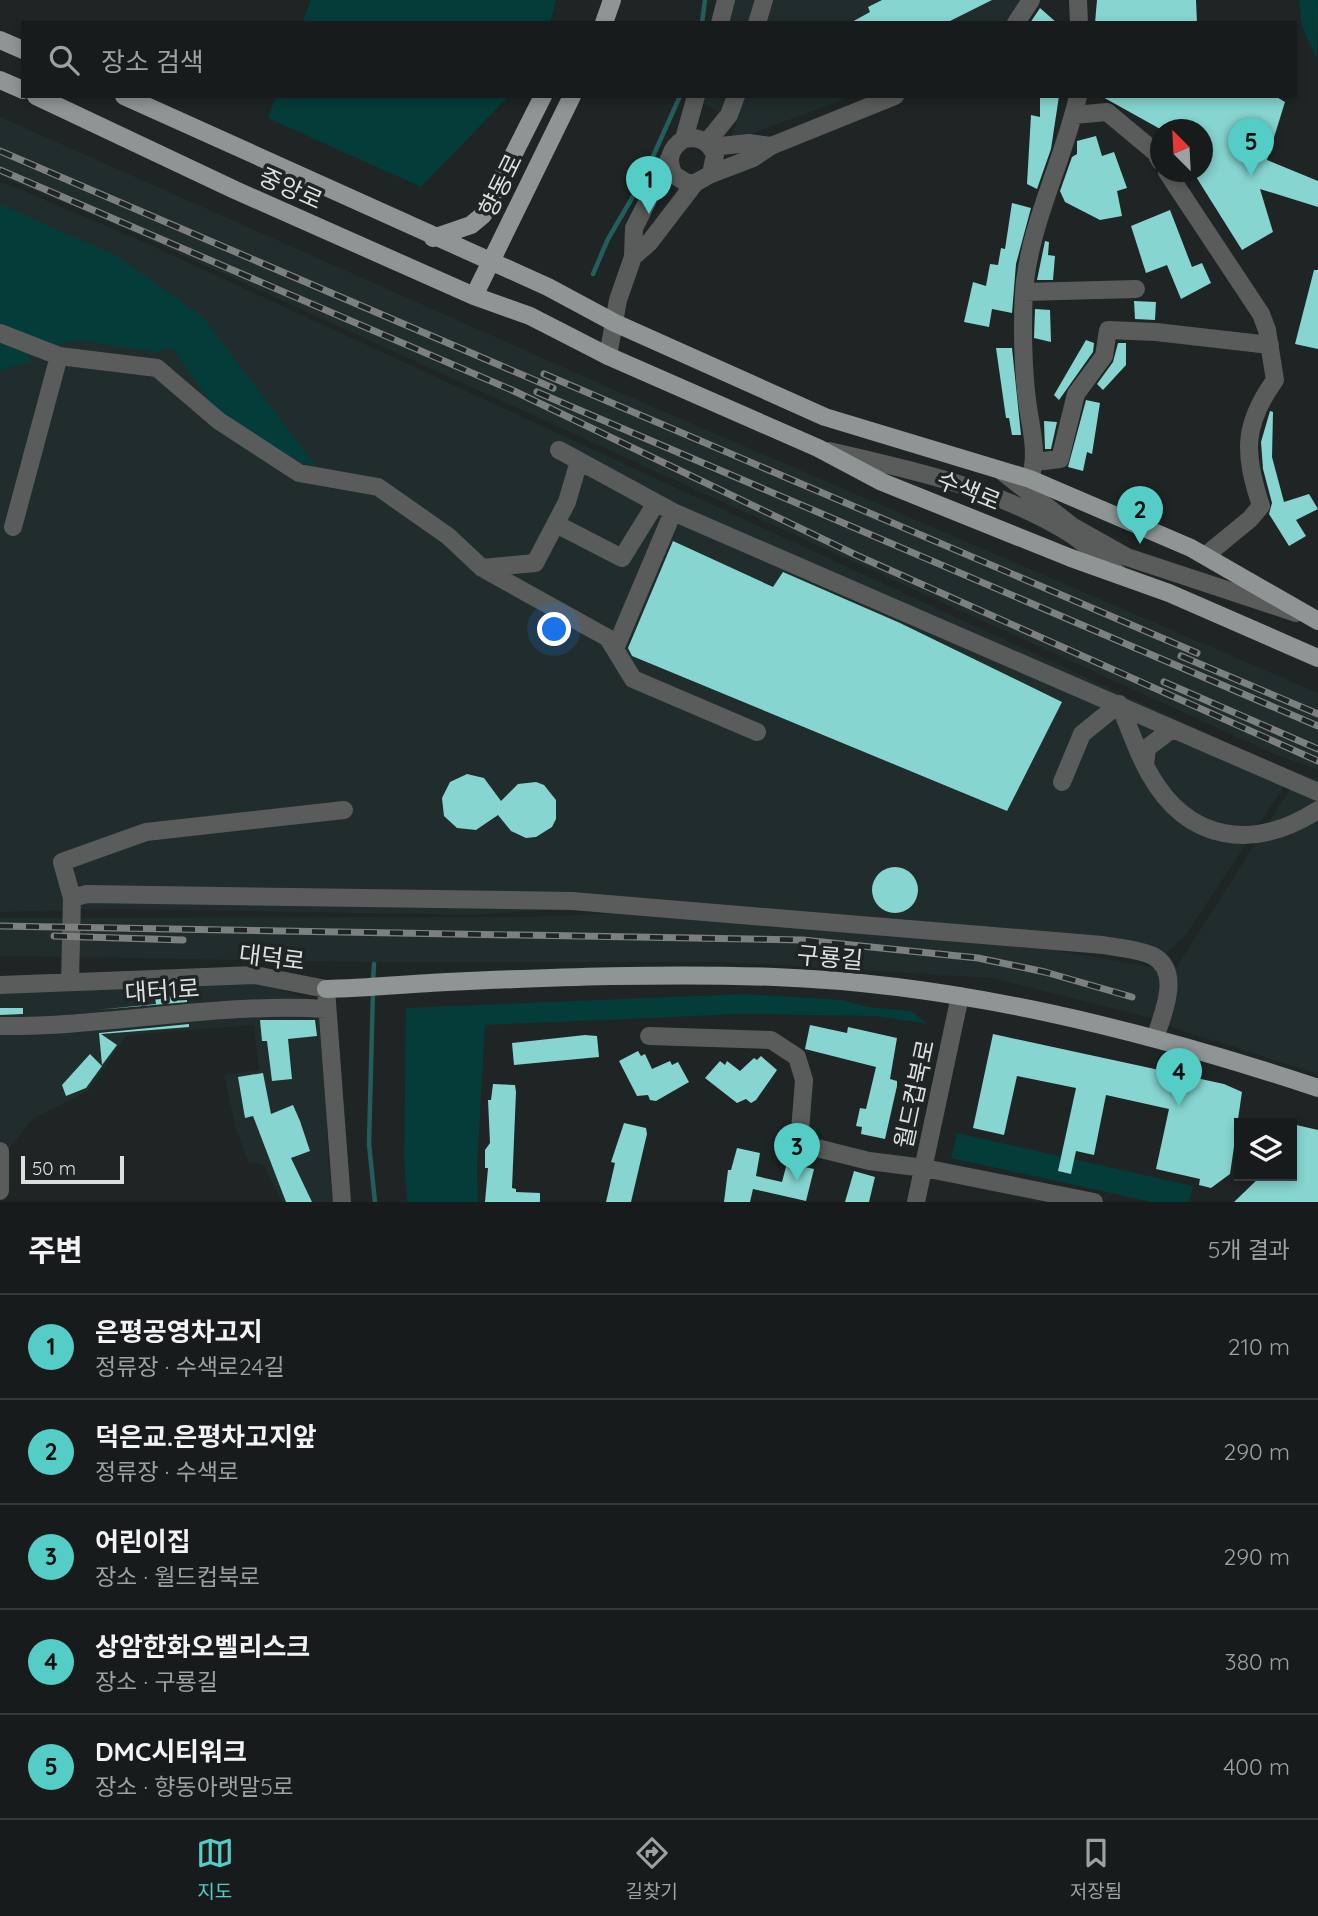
<!DOCTYPE html>
<html lang="ko">
<head>
<meta charset="utf-8">
<style>
  :root { --surface:#171b1b; --page:#242828; --text:#f1f3f6; --muted:#9ea1a3; --line:#36393a; --accent:#54cdc7 }
  body { margin:0; font-family:Quicksand,"Noto Sans KR",sans-serif; background:var(--page); color:var(--text) }
  .controls { position:absolute; right:21px; bottom:21px; display:grid; overflow:hidden; border-radius:0px; box-shadow:0 4px 10px #0003 }
  .controls button { width:63px; height:63px; display:grid; place-items:center; padding:0; border:0; border-bottom:2px solid var(--line); background:var(--surface); color:var(--text); font:35px sans-serif }
  .compass { position:absolute; left:1150px; top:119px; width:63px; height:63px; border-radius:50%; background:var(--surface); box-shadow:0 4px 10px #0003; rotate:336deg }
  .scale { position:absolute; left:21px; bottom:18px; width:103px; box-sizing:border-box; padding-left:7px; border:4px solid #dbdfde; border-top:0; font-size:19px; line-height:24px; white-space:nowrap; color:#dbdfde; -webkit-text-stroke:5px #1f2424; paint-order:stroke }
  .you { position:absolute; left:555px; top:630px; width:24px; height:24px; margin:-18px; border:5px solid #fff; border-radius:50%; background:#1a73e8; box-shadow:0 0 0 10px #1a73e833 }
  .badge { display:grid; place-items:center; width:46px; height:46px; border-radius:50%; background:var(--accent); color:#111; font-size:23px; font-weight:700 }
  .pin { position:absolute; translate:-50% -58px; filter:drop-shadow(0 2px 4px #0008) }
  .pin::after { content:''; position:absolute; top:37px; width:24px; height:21px; background:inherit; clip-path:polygon(0 0,100% 0,50% 100%) }
  .list { margin:0; padding:0; list-style:none }
  h2 { display:flex; justify-content:space-between; align-items:center; height:91px; margin:0; padding:0 28px; font-size:30px }
  h2 small { font-size:23px; font-weight:400; color:var(--muted) }
  .list li { display:grid; grid-template-columns:46px 1fr auto; gap:21px; align-items:center; box-sizing:border-box; height:105px; padding:0 28px; border-top:2px solid var(--line) }
  .list b { display:block; font-size:26px; white-space:nowrap }
  .list p { margin:0; font-size:23px; white-space:nowrap; color:var(--muted) }
  .list em { font-size:23px; font-style:normal; color:var(--muted) }
  .icon { flex:none; width:38px; height:38px; fill:none; stroke:currentColor; stroke-width:2; stroke-linecap:round; stroke-linejoin:round }
  .map { position:relative; flex:none; width:1318px; height:1202px; overflow:hidden }
  .search { position:absolute; background:var(--surface); box-shadow:0 4px 10px #0003; left:21px; right:21px; top:21px; height:77px; display:flex; align-items:center; gap:18px; box-sizing:border-box; padding:0 24px; border-radius:0px; color:var(--muted); font-size:26px }
  .sheet { height:616px; background:var(--surface) }
  nav { display:flex; justify-content:space-around; align-items:center; box-sizing:border-box; height:98px; border-top:2px solid var(--line); background:var(--surface); font-size:19px; color:var(--muted) }
  nav a { display:grid; justify-items:center; gap:4px }
  nav .on { color:var(--accent) }
  .map>svg:first-child { display:block }
  .built { fill:#202d2c }
  .green { fill:#043c39 }
  .lines { fill:none; stroke-linecap:round; stroke-linejoin:round }
  .stream { stroke:#225f5c; stroke-width:4.5 }
  .building { fill:#86d5d0 }
  .minor { stroke:#595c5b; stroke-width:18 }
  .major { stroke:#8f9494; stroke-width:18 }
  .rail-casing { stroke:#7c8180; stroke-width:7 }
  .rail { stroke:#1f2424; stroke-width:4.5; stroke-dasharray:13; stroke-linecap:butt }
  .labels { text-anchor:middle; dominant-baseline:central; stroke-width:7; stroke-linejoin:round; paint-order:stroke }
  .street-label { font-size:24px; fill:#dbdfde; stroke:#1f2424 }
</style>
</head>
<body>
<div class="map">
<svg width="1318" height="1202" viewBox="0 0 1318 1202">
  <rect width="100%" height="100%" fill="#1f2424"/>
  <!-- built -->
  <path class="built" d="M733,0h288l-15,23h-279z
    M704,96h149l-119,44 -2,-6 5,-13 -35,-18z
    M0,117l637,283 681,293v77l-44,-16 -1155,-528 -119,-50z
    M0,181l144,61 1149,531 -106,160 -29,30 -165,-28 -330,-33 -188,13 -357,-6 -118,3z
    M1300,773l18,6v295l-157,-50 6,-42z
    M671,911l330,30 163,28 -9,50 -163,-41 -268,-16h-355l-369,-6v-38l526,-1z
    M255,983l63,18 4,13 7,154 5,34h-52l-19,-38 -15,-2 -12,-34 -12,-53 35,-5 -5,-45 -127,10 -39,56 -54,27 -29,35 -5,-9v-150z"/>
  <!-- green -->
  <path class="green" d="M311,0h245l-6,23h-248z
    M1299,0h19l-1,59 -15,-32z
    M276,96h233l-88,91 -153,-69z
    M0,204l117,52 86,61 114,150 -16,-5 -80,-45 -49,-70 -15,5 -79,-12 -24,5 -54,-21z
    M0,342l26,10 5,9 -31,10z
    M745,994l97,6 26,7 43,4 17,13 -53,-8 -134,-2 -256,11 -8,143 1,34h-71l-3,-46 2,-148z
    M957,1133l236,53 -4,16h-37l-201,-44z"/>
  <g class="lines">
    <!-- stream -->
    <path class="stream" d="M702,23l3,-23
      M593,274l15,-35 34,-58 38,-85
      M373,981l1,-17
      M373,990l-4,154 6,58"/>
  </g>
  <!-- building -->
  <path class="building" d="M882,0h110l-46,23h-96l20,-11 -2,-5z
    M1097,0h99l1,23h-102z
    M1040,8l17,15h-27z
    M1040,96h19l-8,53 -14,40 -10,-5 4,-69 9,2z
    M1101,96h174l10,6 -18,58 51,21v26l-58,-18 13,43 -31,18 -49,-78h9v-42h-40z
    M1096,136l6,20 12,-4 13,36 -10,3 5,25 -22,4 -35,-18 -5,-11 12,-34 5,-3v-13z
    M1012,203l19,5 -15,56 -4,49 -20,-4 -3,18 -25,-5 9,-40 13,4 4,-22 8,1 3,-17 4,1z
    M1170,210l22,57 10,-4 9,20 -30,16 -14,-34 -21,8 -15,-47z
    M1045,241l4,1 -1,13 7,1 -2,24h-16z
    M1314,270h4v79l-23,-5z
    M1134,301l22,1 -1,18 -20,-1z
    M1035,309l15,1 1,32 -17,-4z
    M1086,340l8,3 -1,9 -34,48 -5,-5z
    M1118,343h8v22l-23,25 -6,-6 16,-22z
    M996,348h16l9,87h-9l-3,-17h-3z
    M1086,400l14,3 -8,51 -5,-2 -4,19 -15,-4z
    M1270,411l3,1 -1,45 12,45 25,-8 9,15 -22,11 10,16 -17,10 -20,-32 3,-11 -9,-34 -2,-27z
    M1044,421l13,1 -6,27h-6z
    M673,541l100,46 10,-15 117,51 162,79 -55,109 -375,-155 -4,-8z
    M467,774l17,4 17,23 17,-17 18,-2 8,3 12,15v19l-4,8 -16,10 -10,1 -15,-7 -13,-16 -22,15 -19,-2 -13,-12 -2,-18 8,-16z
    M872 890a23 23 0 1 1 46 0a23 23 0 1 1-46 0Z
    M187,996v6l-90,8 59,-6 -1,-7z
    M0,1008h23v6l-23,1z
    M260,1020h55l2,16 -29,3 4,40 -20,2 -5,-40h-5z
    M189,1024v3l-88,7 16,11 -15,20 -3,-32z
    M810,1025l37,8 1,-6 49,11 -7,41 7,2v5l-12,53 -24,-5 1,-7 -6,-1 4,-18 6,1 10,-42 -71,-18z
    M993,1034l231,50 18,8 -12,82 -19,14 -12,-3 1,-6 -44,-10 13,-60 -63,-14 -12,60 -18,-4 -5,23 -13,-3 18,-83 -59,-12 -13,59 -31,-7z
    M585,1035l12,1 2,21 -85,8 -2,-22z
    M638,1051l3,5 4,-2 7,15 18,-8 2,4 6,-3 11,20 -33,19 -6,-1 -2,-5 -11,1 -18,-35z
    M90,1054l12,12 -16,22 -20,8 -4,-11z
    M761,1056l16,14 -21,30 -5,3 -5,-4 -9,4 -32,-25 15,-17 5,4 2,-4 13,10 14,-13 3,2z
    M263,1073l8,41 22,-9 7,16 10,30 -19,7 21,44h-26l-33,-86 -8,2 -7,-41z
    M493,1084l22,1 1,7 -4,96 4,1v3l24,1v9h-55l3,-34h-3v-18l5,-7 -2,-43h3z
    M624,1123l22,5 1,6 -16,68h-25l9,-39 -4,-1z
    M1292,1124l26,6v72h-84l27,-26h31z
    M737,1148l23,5 -4,23 26,6 5,-19 27,6 -8,32 -53,-12 -3,13h-26l4,-32h3z
    M854,1171l21,6 -6,25h-24z"/>
  <g class="lines">
    <!-- minor -->
    <path class="minor" d="M1078,0l1,23
      M720,23l6,-23
      M757,23l7,-23
      M1016,23l15,-23
      M1074,115l33,-3 48,40 5,9
      M684,139l12,-43
      M707,142l22,-27 7,-19
      M711,147l38,-4 22,3
      M1167,172l94,142 6,16 8,50c-33,46 -31,74 -14,126l-11,13 -45,37
      M711,174l4,-19c-6,-14 -16,-19 -31,-16 -14,9 -18,21 -10,36l13,8h8l16,-9 42,-16 18,-12 124,-50
      M633,257l16,-14 46,-60
      M1024,292l112,-3
      M0,333l59,23 98,12 62,53 80,52 79,14 70,49 34,32 126,70 25,41 124,53
      M608,356l10,-56 15,-43 1,-29 35,-69
      M559,450l114,62 645,280
      M829,451c83,19 163,36 237,80 19,11 37,30 54,44
      M1035,462l25,-3 16,-65 28,-38 4,-26 48,2 114,13
      M1000,470l72,56 55,31 169,56
      M1030,479c9,-27 0,-53 -3,-79 -4,-32 -5,-76 -3,-108 5,-68 39,-129 54,-196
      M556,524l66,34 34,-55
      M13,527l46,-171
      M482,568l53,-5 32,-61 12,-41
      M615,649l58,-137
      M1145,765l2,-17 21,-16 7,-2
      M1062,782l20,-48 37,-30c10,22 18,48 30,69 39,70 105,78 169,37
      M72,898l-10,-36 84,-30 198,-22
      M70,982l2,-84 15,-4 485,7 531,44c15,3 37,4 50,11 29,15 10,58 2,82
      M0,985l255,-10 71,14 16,213
      M0,1026c109,1 217,-24 327,-17
      M649,1036l122,4 26,17 7,23 -4,51 5,14 64,16 55,7 170,34
      M0,1151v40
      M916,1202l44,-206"/>
    <!-- major -->
    <path class="major" d="M604,23l8,-23
      M0,40l23,10
      M0,80l23,10
      M36,96l199,94 239,106 56,20 78,40 210,92 64,34 189,76 98,35 149,65
      M124,96l424,191 67,36 210,94 205,62 161,69 127,73
      M433,238l38,-13 12,-10 60,-119
      M474,296l98,-200
      M326,989c40,-1 81,-5 121,-7 109,-5 219,-9 328,-5 185,7 369,53 543,111"/>
    <defs>
      <path id="rail" d="M0,151l553,237
        M0,170l514,221 342,164 462,206
        M544,374l653,279
        M537,392l781,334
        M1181,656l137,58
        M1164,682l154,67
        M0,926l803,14 175,18 67,14 87,25
        M54,936l129,4"/>
    </defs>
    <!-- rail casing -->
    <use href="#rail" class="rail-casing"/>
    <!-- rail -->
    <use href="#rail" class="rail"/>
  </g>
  <g class="labels">
    <!-- street labels -->
    <g class="street-label">
      <text transform="translate(500 185) rotate(-64)">향동로</text>
      <text transform="translate(291 188) rotate(24)">중앙로</text>
      <text transform="translate(969 490) rotate(22)">수색로</text>
      <text transform="translate(272 957) rotate(7)">대덕로</text>
      <text transform="translate(830 957) rotate(5)">구룡길</text>
      <text transform="translate(162 990) rotate(-4)">대터1로</text>
      <text transform="translate(914 1094) rotate(-78)">월드컵북로</text>
    </g>
  </g>
</svg>
<div class="controls">
<button><svg class="icon" aria-label="layers" viewBox="0 0 24 24"><path d="M12 4l9 5-9 5-9-5zM3 14l9 5 9-5"/></svg></button>
</div>
<svg class="compass" viewBox="-18 -18 36 36"><path d="M0-13l5 13h-10z" fill="#e53935"/><path d="M0 13l5-13h-10z" fill="#9ea1a3"/></svg>
<div class="scale">50 m</div>
<div class="you"></div>
<div class="pin badge" style="left:649px;top:214px">1</div>
<div class="pin badge" style="left:1140px;top:544px">2</div>
<div class="pin badge" style="left:797px;top:1181px">3</div>
<div class="pin badge" style="left:1179px;top:1106px">4</div>
<div class="pin badge" style="left:1251px;top:176px">5</div>
<div class="search"><svg class="icon" aria-label="search" viewBox="0 0 24 24"><circle cx="10" cy="10" r="6"/><path d="M15 15l6 6"/></svg>장소 검색</div>
</div>
<section class="sheet">
<h2>주변<small>5개 결과</small></h2>
<ul class="list">
<li><span class="badge">1</span><div><b>은평공영차고지</b><p>정류장 · 수색로24길</p></div><em>210 m</em></li>
<li><span class="badge">2</span><div><b>덕은교.은평차고지앞</b><p>정류장 · 수색로</p></div><em>290 m</em></li>
<li><span class="badge">3</span><div><b>어린이집</b><p>장소 · 월드컵북로</p></div><em>290 m</em></li>
<li><span class="badge">4</span><div><b>상암한화오벨리스크</b><p>장소 · 구룡길</p></div><em>380 m</em></li>
<li><span class="badge">5</span><div><b>DMC시티워크</b><p>장소 · 향동아랫말5로</p></div><em>400 m</em></li>
</ul>
</section>
<nav>
<a class="on"><svg class="icon" aria-label="map" viewBox="0 0 24 24"><path d="M3 6l6-2 6 2 6-2v14l-6 2-6-2-6 2zM9 4v14M15 6v14"/></svg>지도</a>
<a><svg class="icon" aria-label="directions" viewBox="0 0 24 24"><path d="M12 3l9 9-9 9-9-9zM9 14v-3h6M13 9l2 2-2 2"/></svg>길찾기</a>
<a><svg class="icon" aria-label="saved" viewBox="0 0 24 24"><path d="M7 4h10v16l-5-4-5 4z"/></svg>저장됨</a>
</nav>
</body>
</html>
